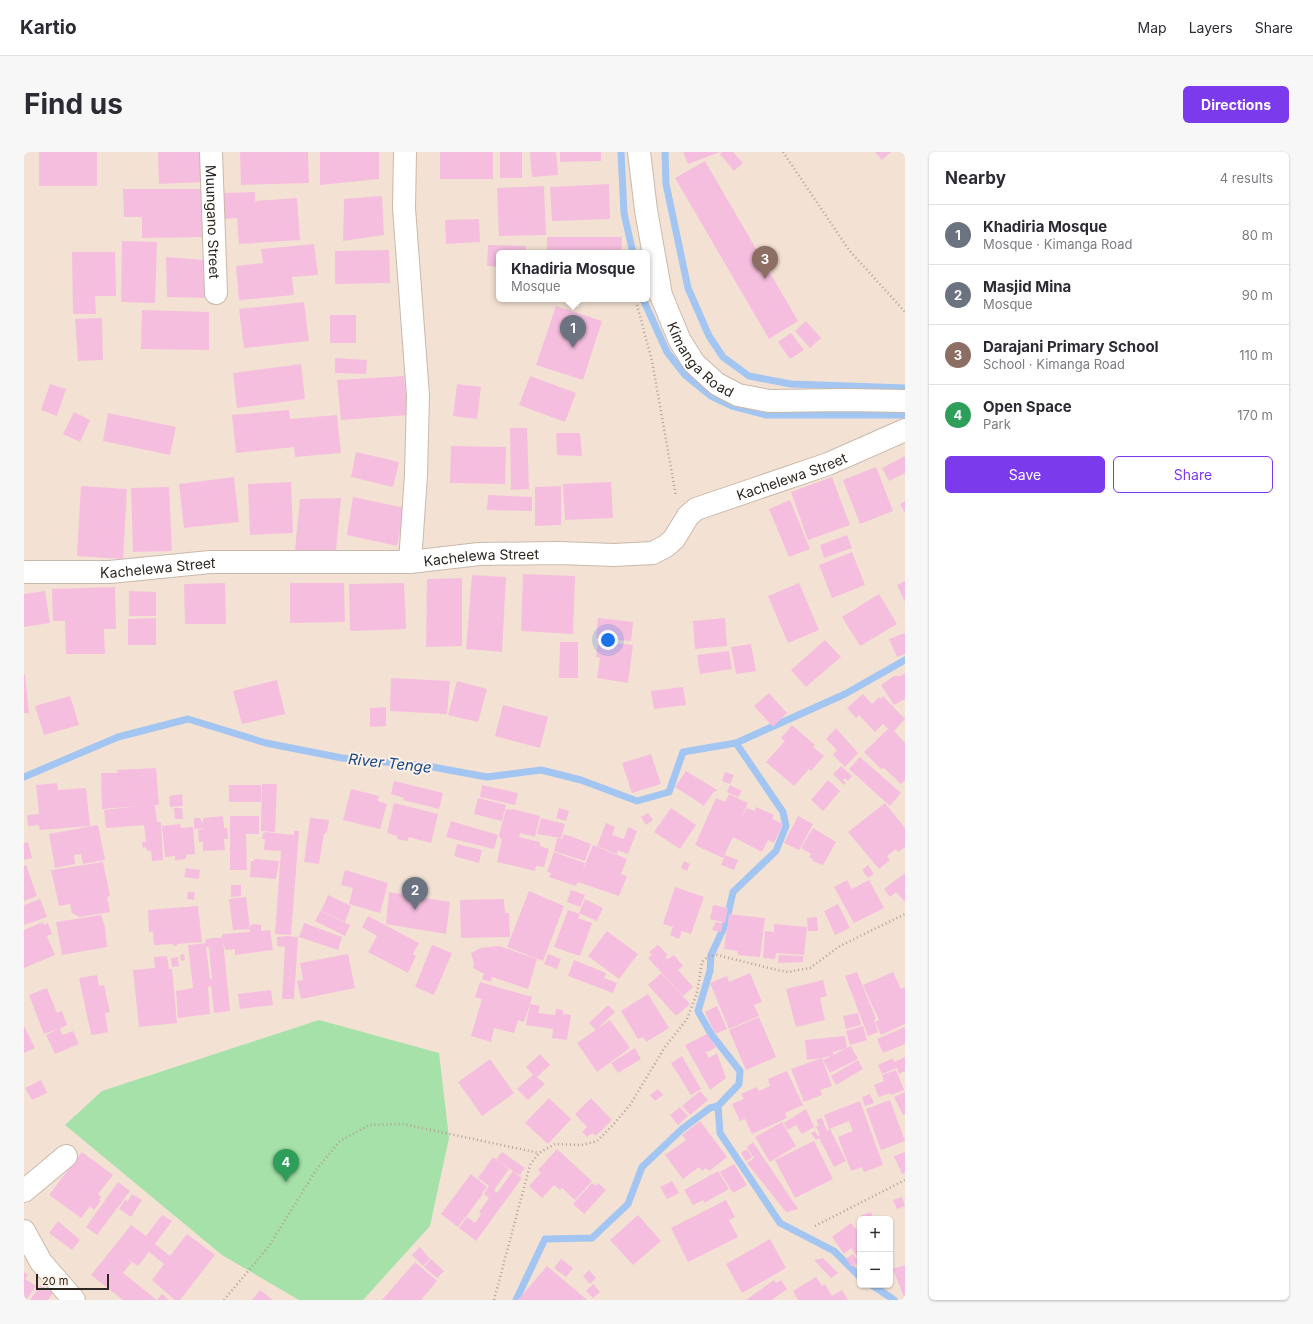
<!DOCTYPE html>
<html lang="en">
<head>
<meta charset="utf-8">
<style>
  :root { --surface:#fff; --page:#f7f7f7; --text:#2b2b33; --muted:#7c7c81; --line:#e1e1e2; --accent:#7c3aed }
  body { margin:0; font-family:Inter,sans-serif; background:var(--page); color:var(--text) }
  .controls { position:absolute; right:12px; bottom:12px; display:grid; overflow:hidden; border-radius:6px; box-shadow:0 1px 3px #0004 }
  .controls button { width:36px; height:36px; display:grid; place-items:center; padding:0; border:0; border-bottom:1px solid var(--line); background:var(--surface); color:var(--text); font:20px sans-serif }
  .scale { position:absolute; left:12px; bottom:10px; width:73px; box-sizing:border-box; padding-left:4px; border:2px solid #2e2822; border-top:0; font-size:11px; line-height:14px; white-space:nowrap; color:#2e2822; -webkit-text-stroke:3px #fef0e4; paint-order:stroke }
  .you { position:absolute; left:584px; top:488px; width:14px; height:14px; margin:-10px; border:3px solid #fff; border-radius:50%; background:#1a73e8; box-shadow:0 0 0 6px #1a73e833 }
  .badge { display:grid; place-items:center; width:26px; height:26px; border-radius:50%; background:var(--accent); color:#fff; font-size:13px; font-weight:700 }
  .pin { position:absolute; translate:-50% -33px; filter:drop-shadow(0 1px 2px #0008) }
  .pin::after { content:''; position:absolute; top:21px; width:14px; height:12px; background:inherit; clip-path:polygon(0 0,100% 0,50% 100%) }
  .popup { position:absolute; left:472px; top:98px; width:154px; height:52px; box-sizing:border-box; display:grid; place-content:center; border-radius:6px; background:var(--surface); filter:drop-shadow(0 1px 3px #0005); font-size:13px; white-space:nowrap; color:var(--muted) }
  .popup b { font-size:15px; color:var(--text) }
  .popup::after { content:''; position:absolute; left:50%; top:100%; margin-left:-8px; border:8px solid transparent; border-top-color:var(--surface) }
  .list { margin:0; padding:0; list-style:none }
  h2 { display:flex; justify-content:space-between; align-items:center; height:52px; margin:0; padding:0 16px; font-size:17px }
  h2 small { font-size:13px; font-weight:400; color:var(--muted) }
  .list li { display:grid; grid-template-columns:26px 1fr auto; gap:12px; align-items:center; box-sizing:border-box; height:60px; padding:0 16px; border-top:1px solid var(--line) }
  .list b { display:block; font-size:15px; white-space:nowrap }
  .list p { margin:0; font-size:13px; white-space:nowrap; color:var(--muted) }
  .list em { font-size:13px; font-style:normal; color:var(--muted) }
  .actions { display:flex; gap:8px; padding:12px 16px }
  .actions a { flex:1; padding:9px 0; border:1px solid var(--accent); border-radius:6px; text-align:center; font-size:14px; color:var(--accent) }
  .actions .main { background:var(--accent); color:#fff }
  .map { position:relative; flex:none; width:881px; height:1148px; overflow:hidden; border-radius:6px }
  header { display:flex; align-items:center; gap:24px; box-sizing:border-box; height:56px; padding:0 20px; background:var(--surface); border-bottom:1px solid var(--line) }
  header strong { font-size:19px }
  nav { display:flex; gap:22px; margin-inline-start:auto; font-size:14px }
  .intro { display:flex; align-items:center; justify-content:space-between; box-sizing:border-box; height:96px; padding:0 24px }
  h1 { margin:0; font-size:28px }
  .button { padding:10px 18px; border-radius:6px; background:var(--accent); color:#fff; font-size:14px; font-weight:700 }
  main { display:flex; gap:24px; padding:0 24px }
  aside { flex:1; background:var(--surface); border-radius:6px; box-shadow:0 1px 3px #0004 }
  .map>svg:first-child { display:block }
  .green { fill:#a5e1a8 }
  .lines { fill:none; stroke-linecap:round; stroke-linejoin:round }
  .stream { stroke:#a3c5f2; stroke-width:7 }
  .building { fill:#f5bede; fill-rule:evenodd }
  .minor-casing { stroke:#cab9aa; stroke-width:24 }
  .path { stroke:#b0a296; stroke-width:2.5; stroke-dasharray:1 3; stroke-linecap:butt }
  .minor { stroke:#fff; stroke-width:22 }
  .labels { text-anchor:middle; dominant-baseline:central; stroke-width:4; stroke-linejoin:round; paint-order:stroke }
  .street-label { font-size:14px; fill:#2e2822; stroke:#fef0e4 }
  .water-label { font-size:15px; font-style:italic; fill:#14498b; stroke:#fef0e4 }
</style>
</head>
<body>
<header>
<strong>Kartio</strong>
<nav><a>Map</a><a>Layers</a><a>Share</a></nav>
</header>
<div class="intro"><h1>Find us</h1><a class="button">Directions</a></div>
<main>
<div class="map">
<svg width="881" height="1148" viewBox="0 0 881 1148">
  <rect width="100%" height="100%" fill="#f3e2d3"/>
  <!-- green -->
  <path class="green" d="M295,868l120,33 10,85 -19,88 -67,74h-64l-77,-45 -157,-130 37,-34z"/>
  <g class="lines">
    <!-- stream -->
    <path class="stream" d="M597,0l3,61 9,40
      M641,0l1,32 22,104 21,48 14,21 26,19 42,8 114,4
      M619,147l24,53 18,23 26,21 21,10 34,9h139
      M0,625l94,-40 70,-18 78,24 76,15 85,8 60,11 54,-7 40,10 56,21 32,-9 14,-40 53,-9
      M836,1125l-26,-26 -54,-28 -60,-90 -2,-27 21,-22 1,-13 -29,-37 -13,-23 12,-40 1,-16 15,-32 7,-31 43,-41 10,-25 -3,-14 -47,-69 109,-49 60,-34
      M848,1133l22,15
      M492,1148l29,-61 47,-1 36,-34 14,-37 40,-38 28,-21 8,-2"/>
  </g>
  <!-- building -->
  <path class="building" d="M15,0h58v34h-58z
    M134,0h46l1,30 -46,2z
    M216,0h68l1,31 -68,2z
    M296,0h59v27l-59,6z
    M416,0h53v27h-53z
    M476,0h22v26h-22z
    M506,0h26l2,23 -26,2z
    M536,0h41v9l-41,1z
    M659,0h37l-32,12z
    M698,0h11l10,11 -9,8 -14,-17z
    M851,0h16l-9,8z
    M681,9l93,160 -29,18 -94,-161z
    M585,32l1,35 -58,2 -2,-34z
    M520,34l2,49 -47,1 -2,-48z
    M99,37h86v48l-67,1v-21h-18z
    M231,40v9l42,-3 3,42 -61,4 -2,-26 -12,1 -2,-26z
    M358,44l2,39 -41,6 1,-42z
    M455,67l1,23 -34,2 -1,-24z
    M523,85h75l-1,16h-74z
    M98,89l35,1 -2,61 -34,-1z
    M290,92l4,31 -26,2 2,18 -55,5 -3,-34 27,-3 -2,-14z
    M464,93l38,1v7h-27v14l-12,-1z
    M365,98l1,33 -55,1v-33z
    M48,100h43l1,44h-21l1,18h-23z
    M142,105l40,3 1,38 -40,-1z
    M280,150l5,39 -65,7 -5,-39z
    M532,154l46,15 -19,59 -47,-15z
    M118,158l67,2v38l-68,-1z
    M306,163h26v28h-26z
    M78,166l1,42 -25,1 -3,-42z
    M782,169l15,17 -11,10 -15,-17z
    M767,181l13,17 -14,9 -12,-17z
    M311,206l32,2 -1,14 -31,-1z
    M277,212l4,35 -68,9 -4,-35z
    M380,224l4,39 -67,5 -4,-40z
    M506,224l46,17 -11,29 -46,-17z
    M26,232l16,5 -9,27 -16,-6z
    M433,232l24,3 -4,32 -24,-3z
    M265,258l1,9 47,-4 4,38 -46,4 -1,-10 -58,6 -4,-38z
    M50,260l16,8 -10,22 -17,-8z
    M84,261l68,14 -6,28 -67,-14z
    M486,276h17l2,61 -18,1z
    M532,281h24l2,23 -25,-1z
    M427,294l55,1 -1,37 -55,-1z
    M332,300l43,10 -6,25 -42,-10z
    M881,304v17l-16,8 -7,-13z
    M852,315l17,44 -33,13 -17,-44z
    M210,325l5,45 -55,6 -5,-44z
    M808,325l18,48 -42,15 -17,-48z
    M267,330l2,51 -43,2 -2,-51z
    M587,330l2,36 -48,2 -2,-36z
    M57,334l46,3 -4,70 -46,-3z
    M537,334v39l-26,1v-39z
    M145,335l3,64 -39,1 -2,-64z
    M464,343l44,2v14l-45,-1z
    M329,345l52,11 -8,38 -50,-11z
    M317,346l-5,53 -41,-1 5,-51z
    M766,348l20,49 -21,8 -20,-48z
    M881,349v12l-5,-9z
    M823,383l5,13 -28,10 -4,-13z
    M828,400l13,33 -33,13 -13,-33z
    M499,422l52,2 -2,58 -52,-3z
    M448,423l34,2 -4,75 -36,-3z
    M438,426v68l-36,1 1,-68z
    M881,429v21l-8,-17z
    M201,431l1,41h-41l-1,-40z
    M266,431h54l1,39 -55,1z
    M380,431l2,46 -56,2 -1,-47z
    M775,431l20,47 -31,13 -20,-47z
    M91,435l1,42h-12l1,25h-39l-1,-33h-12l-1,-32z
    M21,439l5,32 -26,4v-33z
    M105,439l27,1v24h-27z
    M855,442l18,30 -37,22 -18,-29z
    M132,466v27h-28v-26z
    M574,466l35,4 -2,19 -35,-3z
    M701,466l2,28 -32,3 -2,-28z
    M881,481v21l-8,3 -8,-18z
    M801,488l16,17 -35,30 -15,-17z
    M574,489l35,4 -5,38 -31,-5 3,-20 -4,-1z
    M536,490h18v36h-19z
    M727,492l5,27 -20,3 -5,-27z
    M705,499l3,18 -32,5 -3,-19z
    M881,521v26l-11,6 -13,-20 13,-9h7z
    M1,522l4,39h-5v-38z
    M367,526l59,3 -3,33 -57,-3z
    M253,528l8,34 -43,10 -9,-33z
    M433,529l30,8 -9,33 -30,-7z
    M659,535l3,18 -32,4 -3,-18z
    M745,541l18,20 -14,14 -19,-21z
    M839,542l9,10 7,-7 2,2 2,-3 22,23 -11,12 11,12v37l-4,4 -17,-16 -3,1 -17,-17 24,-23 -5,-5 -8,8 -16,-17 -3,3 -9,-10z
    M46,544l9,29 -35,10 -9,-29z
    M479,553l45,12 -8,31 -45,-12z
    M362,555v19l-16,1v-19z
    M768,573l23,20 -2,2 11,9 -13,15 -2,-2 -15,17 -28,-24 19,-21 -4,-3z
    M812,576l22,25 -13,14 -12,-12 4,-5 -11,-11z
    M627,602l10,30 -29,9 -10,-30z
    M836,605l41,36 -11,13 -41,-37z
    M817,614l11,10 -4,5 -4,-3 -1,2 3,3 -2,2 -11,-11z
    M132,616l3,37h-4l2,17h4l2,38 -11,1 -1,-10h-4l-1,-4 -3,1 -1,-6h4l-2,-17 -38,3 -2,-18 35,-4 -37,3 -1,-36h17l-1,-3z
    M662,619l31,19 -2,2 -1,-1 -10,15 -29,-19z
    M701,620l9,3 -4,9 -8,-3z
    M804,628l12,11 -17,20 -12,-11z
    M370,629l49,12 -4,16 -36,-9 1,-2 -13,-4z
    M33,631l1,7 28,-2 4,38 -50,4 -1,-5 -11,1 -1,-11 12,-1 -3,-29z
    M238,632h15l-2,48 -14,-1z
    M205,633h32v17h-32z
    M458,633l36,8 -3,12 -35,-8z
    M706,633l12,6 -4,6 -11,-5z
    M327,637l28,7 -1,5 9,3 -7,25 -37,-9z
    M158,642l1,12 -13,1 -1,-11z
    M705,642l19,9 -7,15 6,-10 8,3 1,-4 18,8 -2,4 11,5 -9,19 -6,-3 -6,12 -29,-15 -10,21 -28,-13 21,-47 9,4z
    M454,646l28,7 -4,16 -28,-7z
    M370,651l44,11 -7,29 -22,-6 -1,4 -11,-2 1,-3 -11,-3z
    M861,651l20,25v19l-7,5 -2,-3 -9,7 3,4 -11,9 -31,-37z
    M150,656h8l1,11h-8z
    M535,656l10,3 -3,10 -10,-3z
    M647,656l25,17 -16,24 -26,-17z
    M482,657l6,1 1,-1 27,7 -5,21 -15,-4 -1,4 21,5v4l9,3 -5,18 -8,-1 -1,5 -38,-9 5,-23 -2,-1 -1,-3z
    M624,661l5,7 -7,5 -5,-8z
    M199,664l1,12h3l1,11h-4l1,11 -22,1v-9h-4l-1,-12 6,-2 -10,1v-11h6l3,6v-6z
    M206,664h29v18h-13l1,36h-17z
    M774,664l15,8 -14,26 -15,-7z
    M286,666l19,2 -2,12 -3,2 -5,30 -15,-2z
    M517,666l24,6 -4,14 -24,-4z
    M427,669l47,14 -4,14 -48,-12z
    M582,671l9,4 -3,8 12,4 4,-12 9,4 -9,23 -10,-4 -1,4 -20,-8z
    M156,672l1,4 12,-1 2,27 -9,1v4l-11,1v-4l-10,1 -3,-31z
    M74,673l7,35 -22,4 -2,-10 -7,1 1,9 -20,4 -6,-34z
    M789,676l23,14 -13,23 -11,-4 1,-2 -4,-2 2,-3 -10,-6z
    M270,679h5l-8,104 -16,-1 6,-83 -17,-1 1,-11h-3l1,-5 2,-2 29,3z
    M540,682l27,10 -6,17 -31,-10 3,-13 5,1z
    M4,690l4,16 -8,2v-17z
    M433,692l25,6 -3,13 -25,-7z
    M569,693l34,14 -6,15 6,2 -8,20 -41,-14 -2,4 -27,-9 2,-4 -4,-1 7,-20 31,11 -3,9z
    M701,703l13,5 -4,10 -13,-5z
    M230,707l25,2 -3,18 -26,-2 1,-16h3z
    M660,709l6,3 -3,7 -6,-3z
    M79,710l7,34 -3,1 3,15 -30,5 -8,-4 -2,-9 -11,2 -8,-36z
    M2,713l11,31 -13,5v-35z
    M844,713l6,9 -6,4 -6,-8z
    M162,716l14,2 -1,9 -15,-2z
    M321,718l43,13 -8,30 -31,-9 4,-16 -12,-3z
    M881,721v28h-1l-8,-9 -6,5 -6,-8z
    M823,728l5,9 17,-9 15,28 -30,15 -20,-36z
    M207,733h10v11l-10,1z
    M651,735l29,10 -13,37 -9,-3 -3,8 -9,-4 3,-8 -10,-3z
    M547,738l14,5 -5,12 -13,-5z
    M505,739l35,15 -21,55 -36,-14z
    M164,740h7l-1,8 -7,-1z
    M365,740l61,10 -4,32 -60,-10z
    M304,743l23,11 -6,16 -24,-11z
    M222,745l4,32 -17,1 -4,-31z
    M16,747l7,18 -23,8v-20z
    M480,747l1,14h4l1,24 -49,1 -1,-38z
    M561,747l18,9 -6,13 -18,-8z
    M814,752l12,24 -15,7 -11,-24z
    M689,753l15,3 -3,15 -15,-4z
    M174,754l4,36 -25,2v2h-4v-2l-19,1 -1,-13h-4l-1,-22z
    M544,758l12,4 -2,4 14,5 -12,33 -26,-9z
    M296,759l30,14 -5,11 -30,-15z
    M705,762l36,4 -5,39 -22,-2v-4l-14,-2z
    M77,763l4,12 2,20 -45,8 -6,-33z
    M344,764l51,27 -6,11 3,2 -8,17 -40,-21 9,-16 -15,-9z
    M793,765l1,14h-10l-1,-13z
    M19,770l1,3 4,-2 4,11 -5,2 8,19 -31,13v-38z
    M692,770l7,2 -2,8 -9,-2z
    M280,771l38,14 -4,13 -39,-13z
    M229,772l8,1v6l9,-1 3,20 -38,5v-6l-10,1 -2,-10 7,71 -16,2 -3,-27 -3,1 2,27 -32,4 -2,-27 17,-3 -5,-43 18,-2 -1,-3 6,-2h10l2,-4 27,-2v-6zM182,795h3l3,32h-2z
    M750,772l33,3 -3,28 -28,-2 -1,6 -12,-1 2,-27 9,1z
    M583,779l31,23 -19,25 -31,-23z
    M262,784l12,1 -4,62h-12l3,-52 -8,-1v-9z
    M408,793l20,8 -18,42 -19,-8z
    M634,793l10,10 -3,2 3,2 6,-4 9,11 -5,4 15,17 -10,9 -35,-38 4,-3 -3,-3z
    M475,794l38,13 -9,30 -36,-12 -1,5 -9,-3 2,-5 -11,-6 1,-5 -3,-10 9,-5z
    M160,802l1,6 -4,1 -1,-6z
    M324,802l7,34 -54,11 -4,-18 6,-1 -3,-17z
    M524,802l13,5 -4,10 -13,-5z
    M755,803l24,1v6l-25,1z
    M143,804l2,13h3l5,54 -38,4 -6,-57 22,-2 -1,-11z
    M154,805l1,9 -7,1 -1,-9z
    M550,808l32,13 -2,5 13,5 -4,10 -45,-17z
    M833,820l19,47 -2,1 4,12 -10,4 -23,-60z
    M869,820l8,17 4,-2v37l-24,11 -6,-13 4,-2 -16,-35z
    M637,821l29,31 -14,12 -28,-31z
    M726,821l12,29 -8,3 5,11 -30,13 -19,-46 17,-7 2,6z
    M73,823l2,11 5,-1 6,27 -5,1 3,19 -15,3 -2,-1 -12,-56z
    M799,828l4,16 -7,2 5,22 -29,7 -10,-38z
    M456,830l52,15 -2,7 10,2 -2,7 17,2 1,-6 7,1v4l8,1 -4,25 -15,-2 1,-9 -27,-4 4,-21 -6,18 -6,-2 -4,13 -20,-5 -3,14 -20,-6 11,-37 -7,-2z
    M23,836l10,25 5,-2 5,14 -6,3 -1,2 3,5 10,-4 6,13 -24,10 -9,-19 12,-6 -14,5 -15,-39z
    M247,838l2,15 -33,4 -2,-15z
    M624,842l21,34 -23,14 -3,-5 -5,2 -17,-28z
    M584,853l7,7 -19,18 -7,-7z
    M693,854l10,23 -12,5 -10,-22z
    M834,861l3,12 -15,4 -3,-13z
    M735,865l17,40 -30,13 -17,-40z
    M586,868l20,28 -33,24 -20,-29z
    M0,874l11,22 -11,5z
    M839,874l4,14 -17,5 -4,-14z
    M881,875v17l-22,9 -6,-14z
    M683,882l9,13 -8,5 -3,-1 4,7 8,-5 9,25 -16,12 -25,-45z
    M821,884l2,12 -14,4v3l18,-9 7,13 -28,14 -7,-13 10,-5 -11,3 10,28 -12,4 2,5 -18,7 -13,-33 31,-11 -15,2 -2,-20z
    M611,896l6,11 -23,14 -7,-10z
    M516,902l10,11 -13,12 8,7 -17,16 -11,-11 16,-14 -7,-8z
    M658,904l19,33 -10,6 -20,-32z
    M881,905v14l-6,3 -2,-6 -15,6 -4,-9 15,-7 1,4z
    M466,907l24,34 -32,23 -24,-34z
    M834,908l5,9 -27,16 -5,-9z
    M872,918l8,20 -13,5 -1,-2 -11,4 -5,-12 10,-4 -2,-6z
    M763,919l16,34 -18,8 2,5 -35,16 -7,-15 -5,2 -8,-17 12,-5 -3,-5 16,-7 2,4 11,-5 -2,-7z
    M17,928l6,13 -15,7 -7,-12z
    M634,937l5,6 -8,6 -5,-6z
    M676,939l8,9 -18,15 -8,-9z
    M881,940v22l-2,1 -9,-18z
    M846,942l4,9 -9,3 -3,-9z
    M525,946l22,21 -23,25 -23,-21z
    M567,946l21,22 -16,16 -4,-3 -5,4 -5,-5 5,-5 -12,-13z
    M866,948l15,41 -24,9 -15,-41z
    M836,949l23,64 -19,7 -2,-5 -11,4 -13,-34 15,-6 -4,-10 -20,8 -5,-14z
    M656,955l8,9 -10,9 -8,-10z
    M782,957l8,18 -12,7 -6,-9 -8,5 -4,-7z
    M798,966l5,13 3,-2 16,32 -12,6 -15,-29 -3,2 -5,-7 4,-2 3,5 2,-1 -4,-8 3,-2 -3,-5z
    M676,969l27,36 -18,14 -3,-3 -4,3 -3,-4 -16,12 -18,-24 21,-15 -4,-5z
    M758,970l14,24 -26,16 -15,-25z
    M790,989l19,38 -38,19 -20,-38z
    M729,990l45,67 -12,3 -39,-49 7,-5 -7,-11z
    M533,997l35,32 -17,19 -13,-12 -2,2 -6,-5 -12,13 -13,-12 12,-13 -3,-3z
    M723,997l5,8 -6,4 -5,-8z
    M58,1000l31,23 -15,19 3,3 -2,3 2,1 -7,9 -4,-4 -9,12 -32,-23z
    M478,1000l23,16 -5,7 -6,-3 8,6 -46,63 -17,-13 8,-11 8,6 6,-9 -2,-2 10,-14 -5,-4 5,-8 -11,-8 15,-21 16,12 -15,21 3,3 16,-22 -17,-12z
    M881,1000v21l-3,1 -8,-18z
    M710,1012l13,21 -14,8 -13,-21z
    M694,1019l11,18 -25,14 -1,-3 -10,5 -9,-15z
    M447,1022l16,13 -5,6 1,1 -25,33 -17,-13z
    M648,1029l7,12 -12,6 -7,-12z
    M94,1030l12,9 -33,44 -11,-8z
    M568,1031l4,3 2,-3 8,7 -22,24 -11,-10z
    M108,1042l10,6 -11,17 -12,-8 6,-9 3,1z
    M878,1045l3,9 -8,3 -4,-9z
    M702,1048l9,17 -6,3 9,17 -50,25 -17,-34z
    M847,1060l3,7h-12l-2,-3z
    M138,1063l10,6 -17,23 15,12 17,-22 28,21 -35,45h-5l-23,-20 12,-16 -15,-12 -11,14 -9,-6 2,3 -8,10 34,27 5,-6 7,6h-46l-32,-25 40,-50 15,11z
    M614,1063l23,26 -28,24 -23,-25z
    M34,1069l22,19 -8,10 -23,-17z
    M827,1071l9,11v26l-9,-12 -7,6 -12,-17z
    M746,1087l16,29 -44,25 -16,-29z
    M396,1095l10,12 -7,7 -11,-11z
    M829,1102l6,8 -7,5 -6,-8z
    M799,1106l15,15 -7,5 -17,-18z
    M407,1107l13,12 -7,7 -13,-11z
    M537,1107l12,9 -7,9 -12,-9z
    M391,1110l22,19 -16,19h-39z
    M881,1113v35l-12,-31z
    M523,1114l39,33v1h-68z
    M565,1118l7,8 -6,6 -7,-8z
    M0,1120l4,3 -3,4 11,7 -10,14h-2z
    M792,1125l6,9 3,-2 7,12 10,-6 6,10h-50l-5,-9z
    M750,1128l2,3 5,-3 6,9 -15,11h-26z
    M569,1132l7,8 -7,6 -7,-7z
    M17,1133l12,8 -5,7h-18z
    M236,1138l13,10h-21z"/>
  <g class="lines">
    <defs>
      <g id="minor">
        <path id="s1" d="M187,0l5,141"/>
        <path d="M381,0l-1,56 14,188 -2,79 -6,87"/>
        <path id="s2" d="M615,0l7,58 15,85 19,46 14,22 23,21 21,11 31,6 76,-1 60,1"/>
        <path id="s3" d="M0,420h86l100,-10h200l69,-8 80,-1 55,2 39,-2 13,-7 8,-7 14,-23 8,-7 132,-45 77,-34"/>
        <path d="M0,1039l42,-35"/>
        <path d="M0,1079l17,31 33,38"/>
      </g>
    </defs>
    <!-- minor casing -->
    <use href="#minor" class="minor-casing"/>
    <!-- path -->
    <path class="path" d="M759,0l66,98 56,62
      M612,149l16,60 24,135
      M791,1074l90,-46
      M200,1148l45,-54 47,-76 24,-29 29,-16 34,-1 136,29
      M470,1148l36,-135 9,-12 16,-9 27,1 15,-4 15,-15 18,-21 35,-58 22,-28 10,-26 5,-31 6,-6 9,-1 60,15 12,2 9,-2 12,-2 30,-22 65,-32"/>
    <!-- minor -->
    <use href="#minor" class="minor"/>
  </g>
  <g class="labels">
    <!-- street labels -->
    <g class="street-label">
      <text stroke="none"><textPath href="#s1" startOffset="70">Muungano Street</textPath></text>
      <text stroke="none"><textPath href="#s2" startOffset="222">Kimanga Road</textPath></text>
      <text stroke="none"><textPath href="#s3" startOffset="794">Kachelewa Street</textPath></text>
      <text stroke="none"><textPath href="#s3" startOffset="458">Kachelewa Street</textPath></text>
      <text stroke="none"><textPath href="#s3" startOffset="134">Kachelewa Street</textPath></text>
    </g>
    <!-- water labels -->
    <g class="water-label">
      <text transform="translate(366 611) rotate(6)">River Tenge</text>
    </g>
  </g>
</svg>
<div class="controls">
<button>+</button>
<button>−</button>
</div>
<div class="scale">20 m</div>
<div class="you"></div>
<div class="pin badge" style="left:549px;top:196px;background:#6b7280">1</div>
<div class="popup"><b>Khadiria Mosque</b>Mosque</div>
<div class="pin badge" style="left:391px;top:758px;background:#6b7280">2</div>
<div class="pin badge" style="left:741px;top:127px;background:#8d6e63">3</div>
<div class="pin badge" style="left:262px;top:1030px;background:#2e9e5b">4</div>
</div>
<aside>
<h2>Nearby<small>4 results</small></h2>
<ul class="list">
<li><span class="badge" style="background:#6b7280">1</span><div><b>Khadiria Mosque</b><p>Mosque · Kimanga Road</p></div><em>80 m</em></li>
<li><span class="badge" style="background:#6b7280">2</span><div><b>Masjid Mina</b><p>Mosque</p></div><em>90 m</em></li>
<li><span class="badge" style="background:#8d6e63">3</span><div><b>Darajani Primary School</b><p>School · Kimanga Road</p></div><em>110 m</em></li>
<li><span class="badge" style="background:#2e9e5b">4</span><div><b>Open Space</b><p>Park</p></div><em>170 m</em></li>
</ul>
<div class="actions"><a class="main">Save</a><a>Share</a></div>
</aside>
</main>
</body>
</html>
